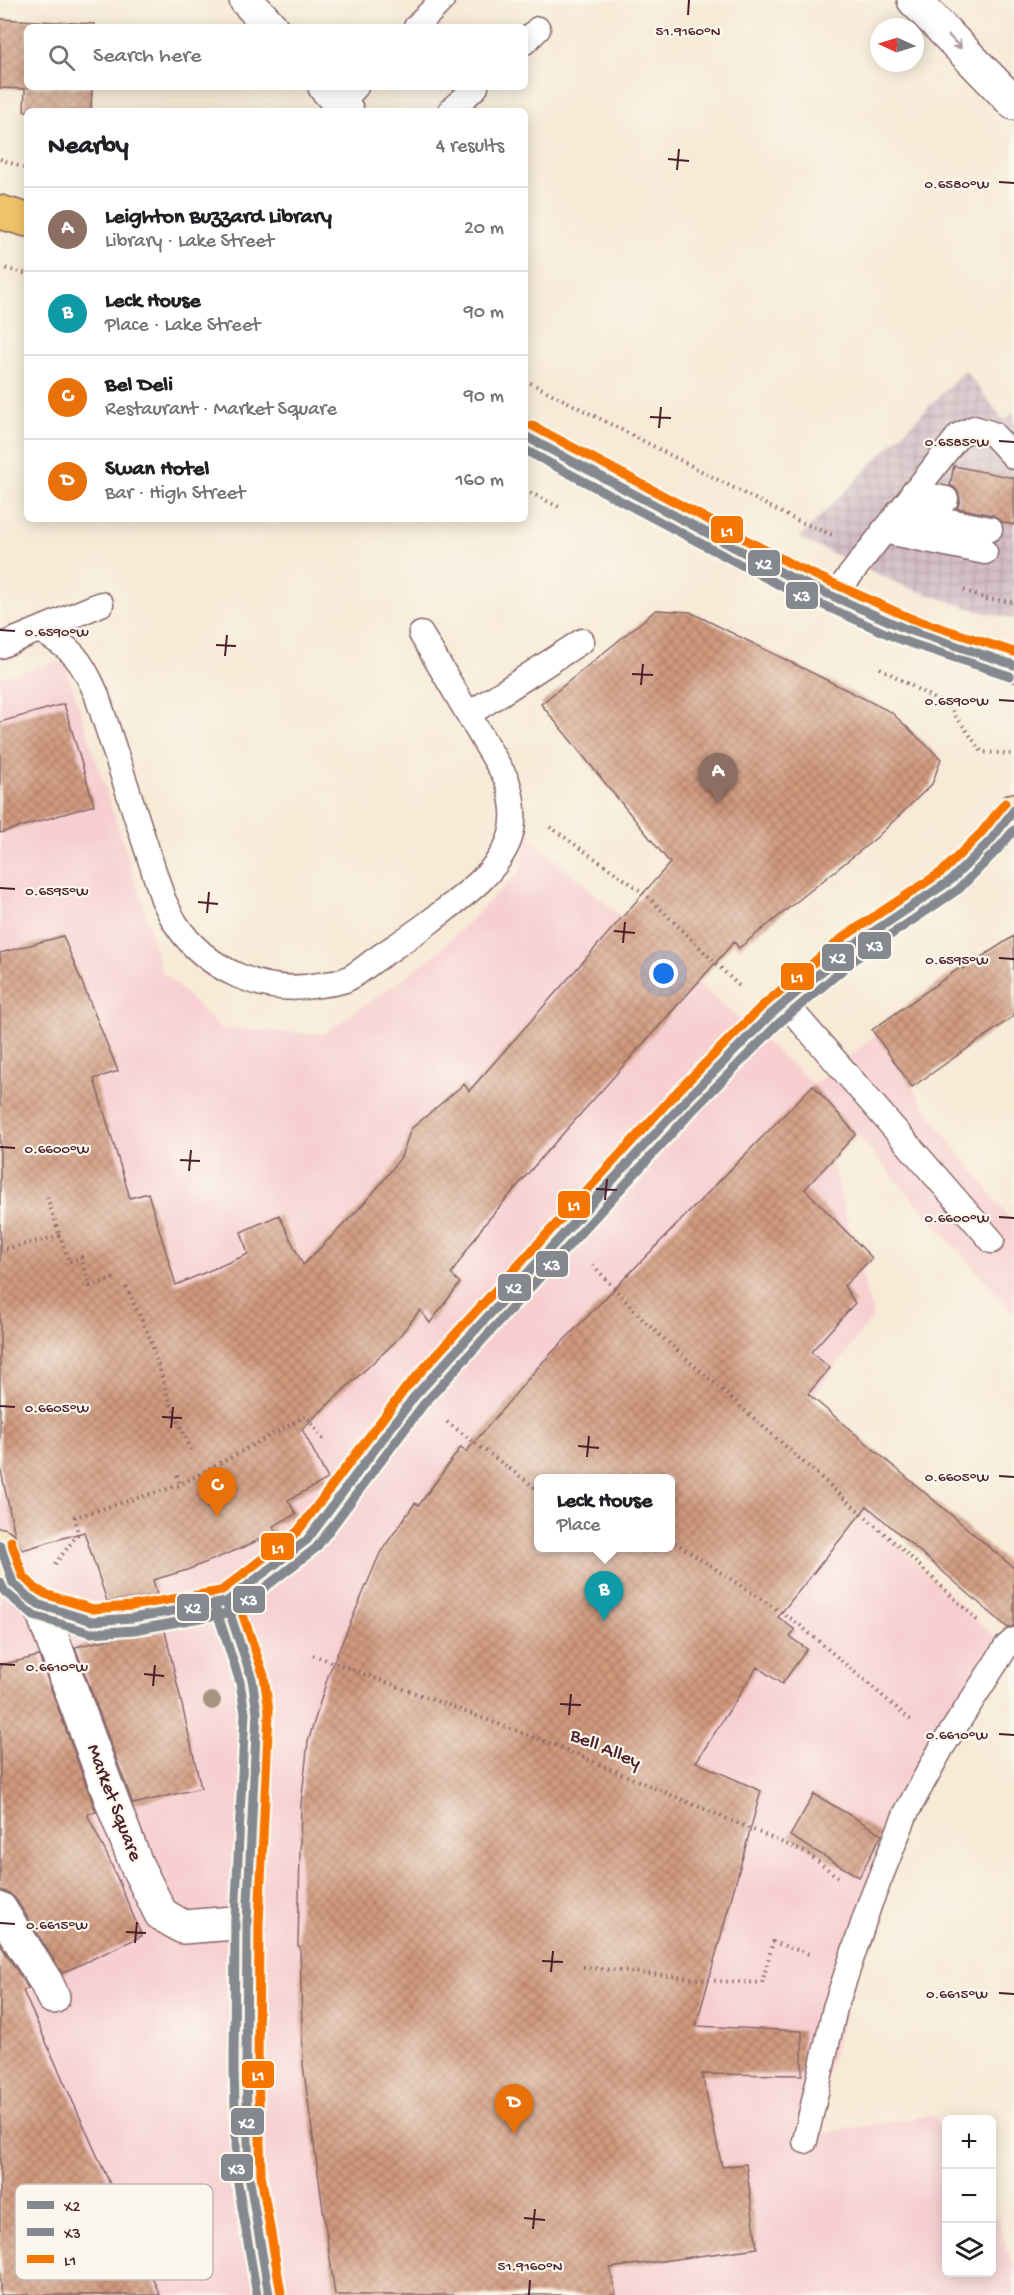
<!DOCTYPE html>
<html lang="en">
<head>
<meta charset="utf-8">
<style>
  :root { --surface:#fff; --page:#f2f2f2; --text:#202124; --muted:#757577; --line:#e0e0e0; --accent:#b45309 }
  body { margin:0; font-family:"Gochi Hand",sans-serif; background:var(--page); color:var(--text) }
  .controls { position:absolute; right:18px; bottom:18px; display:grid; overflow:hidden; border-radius:9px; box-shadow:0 3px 15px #0003 }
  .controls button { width:54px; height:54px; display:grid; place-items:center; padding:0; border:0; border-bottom:2px solid var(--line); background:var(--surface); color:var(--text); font:30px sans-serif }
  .compass { position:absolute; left:870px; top:18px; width:54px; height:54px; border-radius:50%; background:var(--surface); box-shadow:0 3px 15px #0003; rotate:274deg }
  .you { position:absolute; left:664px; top:974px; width:21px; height:21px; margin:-15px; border:4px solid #fff; border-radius:50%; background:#1a73e8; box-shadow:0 0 0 9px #1a73e833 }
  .badge { display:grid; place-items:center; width:39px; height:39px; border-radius:50%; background:var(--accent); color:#fff; font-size:20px; font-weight:700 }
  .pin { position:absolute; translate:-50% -50px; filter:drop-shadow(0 2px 3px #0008) }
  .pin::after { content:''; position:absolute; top:32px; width:21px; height:18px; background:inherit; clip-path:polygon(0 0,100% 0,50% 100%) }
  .popup { position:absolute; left:534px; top:1474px; width:141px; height:78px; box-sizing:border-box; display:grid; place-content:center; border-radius:9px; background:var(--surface); filter:drop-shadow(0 2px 4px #0005); font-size:20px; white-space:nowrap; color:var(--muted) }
  .popup b { font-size:22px; color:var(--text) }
  .popup::after { content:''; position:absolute; left:50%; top:100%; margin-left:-12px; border:12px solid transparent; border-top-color:var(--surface) }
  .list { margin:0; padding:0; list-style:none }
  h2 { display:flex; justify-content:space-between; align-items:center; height:78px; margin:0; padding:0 24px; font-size:26px }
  h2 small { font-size:20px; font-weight:400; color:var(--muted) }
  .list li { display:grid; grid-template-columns:39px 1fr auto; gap:18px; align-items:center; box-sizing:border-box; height:84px; padding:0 24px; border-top:2px solid var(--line) }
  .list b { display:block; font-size:22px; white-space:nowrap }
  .list p { margin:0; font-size:20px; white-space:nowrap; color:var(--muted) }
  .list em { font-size:20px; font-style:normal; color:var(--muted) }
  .icon { flex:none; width:33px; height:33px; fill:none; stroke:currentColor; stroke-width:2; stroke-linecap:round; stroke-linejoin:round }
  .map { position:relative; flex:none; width:1014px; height:2295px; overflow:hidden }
  .search { position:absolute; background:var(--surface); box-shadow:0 3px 15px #0003; left:24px; top:24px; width:504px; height:66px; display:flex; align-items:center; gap:15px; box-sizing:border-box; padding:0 21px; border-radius:9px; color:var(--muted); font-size:22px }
  .panel { position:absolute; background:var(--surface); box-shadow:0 3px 15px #0003; left:24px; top:108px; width:504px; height:414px; border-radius:9px }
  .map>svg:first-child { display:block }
  .built { fill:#f7cfd1; fill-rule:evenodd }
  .industrial { fill:url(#industrial-grid) }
  .building { fill:url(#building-cross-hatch); fill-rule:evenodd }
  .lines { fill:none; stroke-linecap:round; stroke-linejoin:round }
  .lane-casing { stroke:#876667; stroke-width:27 }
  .street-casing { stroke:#876667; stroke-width:36 }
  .secondary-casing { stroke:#876667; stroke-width:36 }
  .primary-casing { stroke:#876667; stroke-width:36 }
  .path { stroke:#876667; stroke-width:4; stroke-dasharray:1.5 4.5; stroke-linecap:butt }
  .lane { stroke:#fff; stroke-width:24 }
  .street { stroke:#fff; stroke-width:33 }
  .secondary { stroke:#f9e7c3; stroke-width:33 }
  .primary { stroke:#f1c369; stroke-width:33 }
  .bus-1-casing { stroke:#fbf7ec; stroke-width:14 }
  .bus-2-casing { stroke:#fbf7ec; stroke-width:14 }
  .bus-3-casing { stroke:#fbf7ec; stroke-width:14 }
  .bus-1 { stroke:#85898f; stroke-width:9 }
  .bus-2 { stroke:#85898f; stroke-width:9 }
  .bus-3 { stroke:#f67602; stroke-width:9 }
  .tree { fill:#a79581 }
  .oneway { stroke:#ae9aa0 }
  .ticks { fill:none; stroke:#4a1f2b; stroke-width:2 }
  .labels { text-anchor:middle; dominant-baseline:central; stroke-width:4.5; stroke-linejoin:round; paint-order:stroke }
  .street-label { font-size:20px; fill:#4a1f2b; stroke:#fbf7ec }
  .key { fill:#fbf7ec; stroke:#c6b6b2; stroke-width:1.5 }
  .key-label { font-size:16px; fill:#4a1f2b }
  .ticks-label { font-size:15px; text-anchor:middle; fill:#4a1f2b; stroke:#fbf7ec; stroke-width:4.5; stroke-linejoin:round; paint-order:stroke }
  .line-badge { stroke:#fbf7ec; stroke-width:2 }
  .badge-label { font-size:16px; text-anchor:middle; font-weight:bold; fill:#fff }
</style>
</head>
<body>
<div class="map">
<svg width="1014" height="2295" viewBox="0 0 1014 2295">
  <defs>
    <pattern id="industrial-grid" width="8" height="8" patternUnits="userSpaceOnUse" patternTransform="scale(1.5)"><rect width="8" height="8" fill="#d2bdc6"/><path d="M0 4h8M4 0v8" fill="none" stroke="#b6a2aa"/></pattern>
    <pattern id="building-cross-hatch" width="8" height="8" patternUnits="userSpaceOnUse" patternTransform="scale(1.5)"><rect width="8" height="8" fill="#d19a7e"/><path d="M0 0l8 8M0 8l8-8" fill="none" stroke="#ac7d67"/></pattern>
  </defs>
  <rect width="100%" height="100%" fill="#fbf7ec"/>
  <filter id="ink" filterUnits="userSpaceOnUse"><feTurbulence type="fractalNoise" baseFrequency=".0167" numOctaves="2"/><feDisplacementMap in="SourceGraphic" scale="12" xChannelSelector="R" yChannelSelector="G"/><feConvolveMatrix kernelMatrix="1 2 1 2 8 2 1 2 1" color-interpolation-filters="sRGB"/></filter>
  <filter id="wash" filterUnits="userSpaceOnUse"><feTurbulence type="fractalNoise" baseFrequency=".008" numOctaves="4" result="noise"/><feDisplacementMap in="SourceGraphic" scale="24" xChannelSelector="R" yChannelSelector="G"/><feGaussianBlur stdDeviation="1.35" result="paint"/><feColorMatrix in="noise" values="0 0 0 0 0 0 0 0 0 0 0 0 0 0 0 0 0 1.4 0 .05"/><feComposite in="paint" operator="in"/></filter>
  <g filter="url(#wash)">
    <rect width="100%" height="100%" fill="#f7ead6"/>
    <!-- built -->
    <path class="built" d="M64,661l78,240 19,69 60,59 103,5 111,-79 86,-85 7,-34 283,246 62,235 -87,115 98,91 21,29 101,95 -100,166 -100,328 18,-8 109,-18 13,22v135h46v-62l6,11 16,47v27h-1014v-1618zM538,1478h132v70h-132z
      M876,1035l75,109 30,36 29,40 4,-2v96l-201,-229z"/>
    <!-- industrial -->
    <path class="industrial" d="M965,370l39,51 10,-9v207l-36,-8 -74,-25 -105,-48z"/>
    <g id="blocks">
      <!-- building -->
      <path class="building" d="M0,19l94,5v3h-67v60h65l-1,24h-67l1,-22 -25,-1z
        M954,466l60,12v47l-12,-3 -9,-7 -36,-7 3,-7 -1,-7 -4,-6 -5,-3z
        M656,610l34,2 201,100 50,47 -9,25 -56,54 -137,110 -5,-6 -191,214 -60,70 -32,48 9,9 -30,40 -10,-13 -25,32 -93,87 26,50 -40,21 8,14 -23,12 2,6 -31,15 -57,23 -34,10 4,15 -27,4 -23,2 -23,-69 -62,18 -7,-15 -15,-68v-514l63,-17 55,135 -24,8 36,119 18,-5 28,92 72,-31 -7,-22 38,-17 24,50 55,-55 25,-29 18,-24 10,-28 53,-45 5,7 201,-228 -129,-159z
        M64,704l30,101 -94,28v-111z
        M1014,936v80l-102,71 -40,-57 89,-63 2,2z
        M813,1085l43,49 -51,55 67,69 -28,28 11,17 -44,49 19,16 -22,26 206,174v58l-6,2 -141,-122 -89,111 17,13 -5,7 17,12 -25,35 -25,-17 -61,95 65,29 -65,235 106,5v44l-100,-1 20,93 24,-3 11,84 -147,20 6,27h-281l-32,-230 -3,-118 -2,-1 3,-142 7,-62 21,-69 51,-120 35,-50 4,2 42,-58 5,5 74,-87zM538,1479h132v69h-132z
        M165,1631l36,157 -68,16 -58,-157 39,-9z
        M39,1656l57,156 -9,2 22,45 33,77 -80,37 -46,-74 -7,-6 -9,-3v-225z
        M814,1794l68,40 -23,43 -69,-41z
        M0,1944l28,44 -5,3 137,304h-160z"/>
    </g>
  </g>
  <g filter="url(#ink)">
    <use href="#blocks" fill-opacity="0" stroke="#876667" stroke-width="1.5"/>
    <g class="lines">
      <defs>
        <path id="lane" d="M416,27l26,-27
          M525,42l13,-13
          M340,103l16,-16
          M450,111l26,-24
          M913,492l33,7
          M899,511l91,18
          M883,531l102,21
          M833,597l126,-162 15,-7 19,6 21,23
          M39,630c33,18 42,29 57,63l67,206c4,8 8,17 13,25 30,46 89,72 143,61 8,-1 19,-2 26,-5 10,-4 19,-12 27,-18 20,-14 41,-27 60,-42 28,-22 61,-43 76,-77 9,-21 5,-43 -1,-63l-86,-146
          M0,646l101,-42
          M469,714l113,-73
          M785,1003l207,238
          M805,2141l30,-133 35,-105 36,-90 36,-66 64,-100 8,-7"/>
        <path id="street" d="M246,0l25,27
          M914,0l100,103
          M325,87l22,24
          M40,1605l74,202 23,59 24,48 22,13 64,-5
          M0,1909l46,73 7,15"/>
        <path id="secondary" d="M0,1545l13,38 15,14 12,8 52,16 40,-3 94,-16 81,-62 107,-143 272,-297 84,-85 82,-69 99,-66 39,-39 24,-31
          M226,1602l26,77 5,33 -10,210 -1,147 3,107 20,119"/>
        <path id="primary" d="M0,212l27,8
          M525,436l265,141 116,52 108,36"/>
      </defs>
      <!-- lane casing -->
      <use href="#lane" class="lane-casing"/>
      <!-- street casing -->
      <use href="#street" class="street-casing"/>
      <!-- secondary casing -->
      <use href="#secondary" class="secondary-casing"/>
      <!-- primary casing -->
      <use href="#primary" class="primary-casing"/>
      <!-- path -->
      <path class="path" d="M0,159l27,10
        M0,267l27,7
        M525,380l269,139 38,16
        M525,490l34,17
        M964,590l22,9 28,3
        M880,668l69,39 33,45 32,2
        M550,827l94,66 95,93
        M47,1197l13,39
        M0,1250l60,-14 9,26 12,-5 9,29 28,-9
        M593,1265l51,56 261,231 74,70
        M126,1287l22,46 21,66 22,52
        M447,1422l91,68
        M177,1475l3,10
        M670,1539l126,83 116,99
        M55,1564l23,-30 -3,-17 105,-32 126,-69 19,26
        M313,1655l239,89 255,109 32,25
        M583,1967l134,14 45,2 11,-41 39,13"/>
      <!-- lane -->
      <use href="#lane" class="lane"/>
      <!-- street -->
      <use href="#street" class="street"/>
      <!-- secondary -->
      <use href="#secondary" class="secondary"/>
      <!-- primary -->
      <use href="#primary" class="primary"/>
      <defs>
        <path id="bus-1" d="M525,436l265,141 116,52 108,36
          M0,1545l13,38 15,14 12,8 52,16 40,-3 94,-16 81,-62 107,-143 272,-297 84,-85 82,-69 99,-66 39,-39 24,-31
          M226,1602l26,77 5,33 -10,210 -1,147 3,107 20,119"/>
        <path id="bus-2" d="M525,450l260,138 116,52 109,36
          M0,1582l5,10 29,24 57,17 43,-3 99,-18 83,-64 107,-143 272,-297 83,-84 81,-68 100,-67 39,-40 16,-19
          M215,1606l25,76 5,31 -10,208 -1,148 3,109 20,117"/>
        <path id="bus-3" d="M531,425l264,141 115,52 104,34
          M11,1541l12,35 12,12 10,6 48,15 38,-3 90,-15 77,-60 107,-142 272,-297 84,-85 84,-71 98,-65 38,-38 24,-30
          M237,1598l27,78 5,35 -10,211 -1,147 3,106 20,118"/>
      </defs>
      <!-- bus-1 casing -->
      <use href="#bus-1" class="bus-1-casing"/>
      <!-- bus-2 casing -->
      <use href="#bus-2" class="bus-2-casing"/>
      <!-- bus-3 casing -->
      <use href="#bus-3" class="bus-3-casing"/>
      <!-- bus-1 -->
      <use href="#bus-1" class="bus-1"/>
      <!-- bus-2 -->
      <use href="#bus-2" class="bus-2"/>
      <!-- bus-3 -->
      <use href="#bus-3" class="bus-3"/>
    </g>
    <!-- trees -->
    <circle class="tree" cx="212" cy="1701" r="9"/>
    <!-- one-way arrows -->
    <defs><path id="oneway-shaft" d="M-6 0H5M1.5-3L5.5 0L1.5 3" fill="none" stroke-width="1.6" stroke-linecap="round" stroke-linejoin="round" transform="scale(1.5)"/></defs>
    <use class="oneway" href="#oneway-shaft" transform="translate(955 42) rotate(46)"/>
  </g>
  <!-- ticks -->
  <path class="ticks" d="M688,15l1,-15M668,159l21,2M677,170l2,-21M999,182l15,1M650,417l21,1M659,428l2,-21M999,441l15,1M0,630l15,1M216,645l20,1M225,656l2,-21M632,674l21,1M641,685l2,-21M999,700l15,1M0,888l15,1M198,902l20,2M207,913l2,-21M614,931l21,2M623,943l2,-21M999,958l15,1M0,1147l15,1M180,1160l20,1M189,1171l2,-21M596,1189l21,1M605,1200l2,-21M999,1217l15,1M0,1406l15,1M162,1417l20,1M171,1428l2,-21M578,1446l21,2M587,1457l2,-21M999,1476l15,1M0,1664l15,1M144,1674l20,2M153,1686l2,-21M560,1704l21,1M569,1715l2,-21M999,1734l15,1M0,1923l15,1M126,1932l20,1M135,1943l2,-21M542,1961l21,1M551,1972l2,-21M999,1993l15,1M524,2218l21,2M533,2229l2,-20M529,2295l1,-15"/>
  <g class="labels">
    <!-- street labels -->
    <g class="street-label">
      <text transform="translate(605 1750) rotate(23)">Bell Alley</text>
      <text transform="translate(113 1803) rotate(69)">Market Square</text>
    </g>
  </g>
  <!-- legend -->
  <rect x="15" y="2184" width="198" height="96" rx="9" class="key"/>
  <rect x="27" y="2201" width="27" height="8" fill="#85898f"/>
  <rect x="27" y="2228" width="27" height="8" fill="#85898f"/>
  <rect x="27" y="2255" width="27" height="8" fill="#f67602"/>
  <g class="key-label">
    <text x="64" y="2211">X2</text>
    <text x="64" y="2238">X3</text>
    <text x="64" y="2265">L1</text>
  </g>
  <g class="ticks-label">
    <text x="688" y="35">51.9160°N</text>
    <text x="957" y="188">0.6580°W</text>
    <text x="957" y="446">0.6585°W</text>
    <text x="57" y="636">0.6590°W</text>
    <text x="957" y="705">0.6590°W</text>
    <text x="57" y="895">0.6595°W</text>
    <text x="957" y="964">0.6595°W</text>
    <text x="57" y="1153">0.6600°W</text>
    <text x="957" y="1222">0.6600°W</text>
    <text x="57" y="1412">0.6605°W</text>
    <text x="957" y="1481">0.6605°W</text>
    <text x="57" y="1671">0.6610°W</text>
    <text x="957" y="1739">0.6610°W</text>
    <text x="57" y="1929">0.6615°W</text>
    <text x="957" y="1998">0.6615°W</text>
    <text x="530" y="2270">51.9160°N</text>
  </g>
  <g class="line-badge">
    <rect x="710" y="515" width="34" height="29" rx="6" fill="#f67602"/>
    <rect x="747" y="549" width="34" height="28" rx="6" fill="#85898f"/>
    <rect x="785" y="581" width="34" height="29" rx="6" fill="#85898f"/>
    <rect x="857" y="931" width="35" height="29" rx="6" fill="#85898f"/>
    <rect x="821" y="943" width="34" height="29" rx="6" fill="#85898f"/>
    <rect x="780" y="962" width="35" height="29" rx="6" fill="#f67602"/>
    <rect x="557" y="1190" width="34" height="29" rx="6" fill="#f67602"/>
    <rect x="535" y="1250" width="34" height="28" rx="6" fill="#85898f"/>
    <rect x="497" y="1273" width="35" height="29" rx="6" fill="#85898f"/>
    <rect x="260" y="1532" width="35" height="29" rx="6" fill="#f67602"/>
    <rect x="232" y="1585" width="34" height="29" rx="6" fill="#85898f"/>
    <rect x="176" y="1593" width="34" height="29" rx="6" fill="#85898f"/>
    <rect x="241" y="2060" width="34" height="29" rx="6" fill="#f67602"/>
    <rect x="230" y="2107" width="35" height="29" rx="6" fill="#85898f"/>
    <rect x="220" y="2153" width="34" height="29" rx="6" fill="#85898f"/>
  </g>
  <g class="badge-label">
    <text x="727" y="536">L1</text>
    <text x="764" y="569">X2</text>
    <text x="802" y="601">X3</text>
    <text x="875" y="951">X3</text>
    <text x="838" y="963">X2</text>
    <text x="797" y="982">L1</text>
    <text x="574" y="1210">L1</text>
    <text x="552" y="1270">X3</text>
    <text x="514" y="1293">X2</text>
    <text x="278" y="1553">L1</text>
    <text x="249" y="1605">X3</text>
    <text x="193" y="1613">X2</text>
    <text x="258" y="2080">L1</text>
    <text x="247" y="2128">X2</text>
    <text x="237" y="2174">X3</text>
  </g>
</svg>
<div class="controls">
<button>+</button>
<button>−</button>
<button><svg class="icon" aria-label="layers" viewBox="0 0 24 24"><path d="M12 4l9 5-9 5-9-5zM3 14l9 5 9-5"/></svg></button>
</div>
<svg class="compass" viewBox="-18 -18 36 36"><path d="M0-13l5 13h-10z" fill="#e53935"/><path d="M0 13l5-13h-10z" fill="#757577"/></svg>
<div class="you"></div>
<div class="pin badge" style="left:718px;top:803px;background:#8d6e63">A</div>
<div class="pin badge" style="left:604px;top:1621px;background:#0f9aa8">B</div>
<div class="popup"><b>Leck House</b>Place</div>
<div class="pin badge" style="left:217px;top:1517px;background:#e8710a">C</div>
<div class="pin badge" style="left:514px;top:2134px;background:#e8710a">D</div>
<div class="search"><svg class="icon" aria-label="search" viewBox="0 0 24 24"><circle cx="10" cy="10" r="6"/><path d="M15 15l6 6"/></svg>Search here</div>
<section class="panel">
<h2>Nearby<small>4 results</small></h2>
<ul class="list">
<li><span class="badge" style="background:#8d6e63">A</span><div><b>Leighton Buzzard Library</b><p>Library · Lake Street</p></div><em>20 m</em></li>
<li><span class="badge" style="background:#0f9aa8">B</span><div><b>Leck House</b><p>Place · Lake Street</p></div><em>90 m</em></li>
<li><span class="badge" style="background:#e8710a">C</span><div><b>Bel Deli</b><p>Restaurant · Market Square</p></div><em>90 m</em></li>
<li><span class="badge" style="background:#e8710a">D</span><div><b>Swan Hotel</b><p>Bar · High Street</p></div><em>160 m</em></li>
</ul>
</section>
</div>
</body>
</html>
